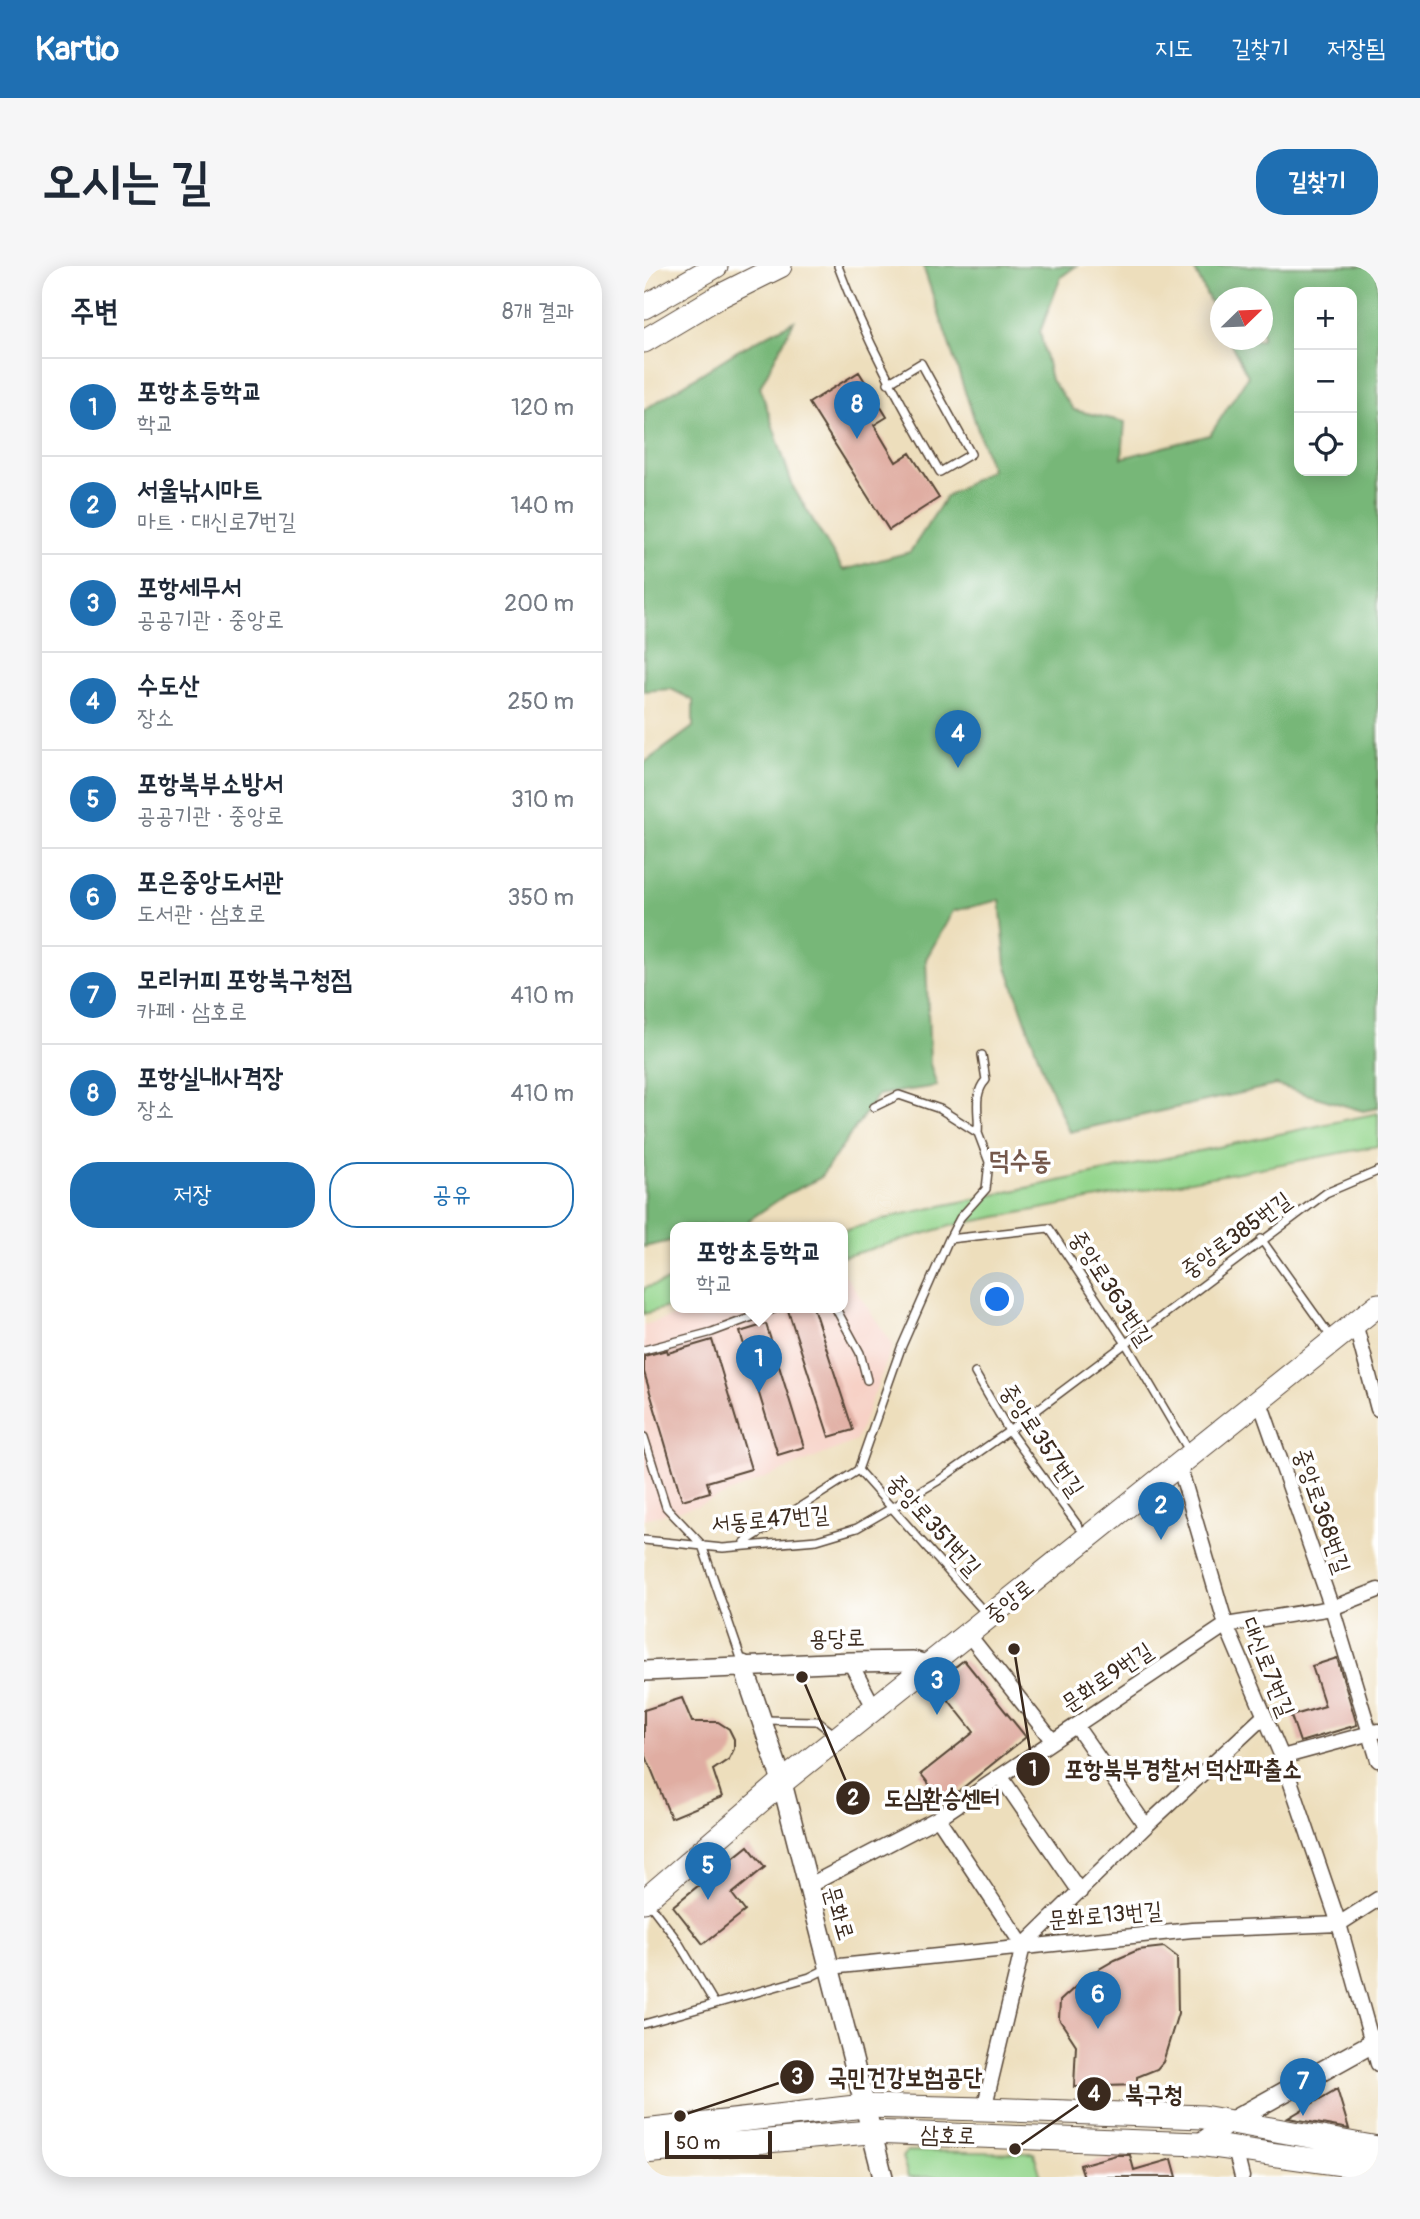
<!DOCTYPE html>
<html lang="ko">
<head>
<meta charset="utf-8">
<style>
  :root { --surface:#fff; --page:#f6f6f7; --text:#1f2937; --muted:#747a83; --line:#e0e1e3; --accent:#1f6fb2 }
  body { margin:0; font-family:Pangolin,"Poor Story",sans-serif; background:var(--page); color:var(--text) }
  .controls { position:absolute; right:21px; top:21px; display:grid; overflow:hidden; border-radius:14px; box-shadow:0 4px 18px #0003 }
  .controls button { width:63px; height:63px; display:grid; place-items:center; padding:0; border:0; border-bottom:2px solid var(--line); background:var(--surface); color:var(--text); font:35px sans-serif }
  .compass { position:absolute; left:566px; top:21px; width:63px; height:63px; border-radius:50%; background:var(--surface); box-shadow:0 4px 18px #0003; rotate:67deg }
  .scale { position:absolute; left:21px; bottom:18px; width:107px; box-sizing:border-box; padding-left:7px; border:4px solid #3b2a1e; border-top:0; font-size:19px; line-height:24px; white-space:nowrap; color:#3b2a1e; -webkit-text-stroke:5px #fff; paint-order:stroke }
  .you { position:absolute; left:354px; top:1034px; width:24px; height:24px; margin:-18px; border:5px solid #fff; border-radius:50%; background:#1a73e8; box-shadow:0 0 0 10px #1a73e833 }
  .badge { display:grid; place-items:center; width:46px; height:46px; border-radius:50%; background:var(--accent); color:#fff; font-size:23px; font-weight:700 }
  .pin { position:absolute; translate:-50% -58px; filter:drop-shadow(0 2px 4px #0008) }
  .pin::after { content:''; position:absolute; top:37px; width:24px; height:21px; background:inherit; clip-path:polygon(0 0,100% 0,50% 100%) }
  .popup { position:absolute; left:26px; top:956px; width:178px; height:91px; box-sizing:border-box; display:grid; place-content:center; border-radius:14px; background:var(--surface); filter:drop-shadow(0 2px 5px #0005); font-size:23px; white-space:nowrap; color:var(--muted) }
  .popup b { font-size:26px; color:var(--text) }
  .popup::after { content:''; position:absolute; left:50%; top:100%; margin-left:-14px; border:14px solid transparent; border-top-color:var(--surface) }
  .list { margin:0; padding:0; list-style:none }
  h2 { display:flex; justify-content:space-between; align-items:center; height:91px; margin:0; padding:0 28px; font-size:30px }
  h2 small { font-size:23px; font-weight:400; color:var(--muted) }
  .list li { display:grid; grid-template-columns:46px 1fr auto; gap:21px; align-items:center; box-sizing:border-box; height:98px; padding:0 28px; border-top:2px solid var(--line) }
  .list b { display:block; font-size:26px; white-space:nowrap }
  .list p { margin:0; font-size:23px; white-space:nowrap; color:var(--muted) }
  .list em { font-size:23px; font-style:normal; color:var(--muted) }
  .actions { display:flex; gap:14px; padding:21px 28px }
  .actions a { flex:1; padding:16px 0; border:2px solid var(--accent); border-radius:28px; text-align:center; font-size:24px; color:var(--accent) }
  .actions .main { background:var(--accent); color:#fff }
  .icon { flex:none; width:38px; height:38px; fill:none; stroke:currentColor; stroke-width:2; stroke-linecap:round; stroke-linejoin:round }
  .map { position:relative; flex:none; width:734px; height:1911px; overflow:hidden; border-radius:28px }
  header { display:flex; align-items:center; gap:42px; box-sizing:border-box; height:98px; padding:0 35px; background:var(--accent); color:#fff }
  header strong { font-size:33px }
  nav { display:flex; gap:38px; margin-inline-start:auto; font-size:24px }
  .intro { display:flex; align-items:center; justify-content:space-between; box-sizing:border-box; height:168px; padding:0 42px }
  h1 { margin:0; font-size:49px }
  .button { padding:18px 32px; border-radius:28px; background:var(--accent); color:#fff; font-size:24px; font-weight:700 }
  main { display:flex; gap:42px; padding:0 42px }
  aside { flex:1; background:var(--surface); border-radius:28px; box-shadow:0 4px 18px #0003 }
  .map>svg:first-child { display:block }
  .built { fill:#f7d1c6 }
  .green { fill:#94d68d; stroke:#688056; stroke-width:2 }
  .forest { fill:#77b778; stroke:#59704b; stroke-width:2; fill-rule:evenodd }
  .building { fill:#e0ada2 }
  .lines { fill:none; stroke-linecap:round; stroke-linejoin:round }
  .lane-casing { stroke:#564536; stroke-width:10 }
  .street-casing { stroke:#564536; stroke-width:17 }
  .secondary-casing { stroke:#564536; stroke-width:22 }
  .primary-casing { stroke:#564536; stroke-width:25 }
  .lane { stroke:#fff; stroke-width:7 }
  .street { stroke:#fff; stroke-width:14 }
  .secondary { stroke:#fff; stroke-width:19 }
  .primary { stroke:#fff; stroke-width:23 }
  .labels { text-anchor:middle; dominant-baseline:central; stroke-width:7; stroke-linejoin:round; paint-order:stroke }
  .street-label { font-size:23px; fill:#3b2a1e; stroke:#fff }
  .quarter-label { font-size:26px; font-weight:bold; fill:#75584c; stroke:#fff }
  .leader { fill:none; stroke:#3b2a1e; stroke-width:2.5 }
  .callout-dot { fill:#3b2a1e; stroke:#fff; stroke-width:2.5 }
  .mark-label { font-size:21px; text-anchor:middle; font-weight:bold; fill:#fff }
  .callout-label { font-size:24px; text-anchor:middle; font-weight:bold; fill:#3b2a1e; stroke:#fff; stroke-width:7; stroke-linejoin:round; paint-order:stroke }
</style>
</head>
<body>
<header>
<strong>Kartio</strong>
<nav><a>지도</a><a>길찾기</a><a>저장됨</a></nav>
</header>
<div class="intro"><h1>오시는 길</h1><a class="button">길찾기</a></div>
<main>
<aside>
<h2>주변<small>8개 결과</small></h2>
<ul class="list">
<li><span class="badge">1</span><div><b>포항초등학교</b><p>학교</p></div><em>120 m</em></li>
<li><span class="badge">2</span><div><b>서울낚시마트</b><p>마트 · 대신로7번길</p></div><em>140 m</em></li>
<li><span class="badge">3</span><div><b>포항세무서</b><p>공공기관 · 중앙로</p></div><em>200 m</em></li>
<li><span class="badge">4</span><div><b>수도산</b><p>장소</p></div><em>250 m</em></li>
<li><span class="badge">5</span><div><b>포항북부소방서</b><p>공공기관 · 중앙로</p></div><em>310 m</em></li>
<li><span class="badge">6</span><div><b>포은중앙도서관</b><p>도서관 · 삼호로</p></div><em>350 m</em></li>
<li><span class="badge">7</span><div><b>모리커피 포항북구청점</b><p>카페 · 삼호로</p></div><em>410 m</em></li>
<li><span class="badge">8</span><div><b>포항실내사격장</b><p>장소</p></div><em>410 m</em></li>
</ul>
<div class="actions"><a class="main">저장</a><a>공유</a></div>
</aside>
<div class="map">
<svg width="734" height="1911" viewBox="0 0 734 1911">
  <rect width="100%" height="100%" fill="#fff"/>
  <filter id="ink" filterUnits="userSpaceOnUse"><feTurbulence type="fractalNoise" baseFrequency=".0143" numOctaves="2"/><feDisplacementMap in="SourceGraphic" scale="14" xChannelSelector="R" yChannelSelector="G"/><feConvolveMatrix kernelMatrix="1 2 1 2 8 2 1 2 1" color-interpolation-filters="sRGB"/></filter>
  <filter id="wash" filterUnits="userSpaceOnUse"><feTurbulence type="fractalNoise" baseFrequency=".00686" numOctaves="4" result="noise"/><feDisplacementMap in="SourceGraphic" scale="28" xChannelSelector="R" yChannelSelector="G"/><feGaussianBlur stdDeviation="1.57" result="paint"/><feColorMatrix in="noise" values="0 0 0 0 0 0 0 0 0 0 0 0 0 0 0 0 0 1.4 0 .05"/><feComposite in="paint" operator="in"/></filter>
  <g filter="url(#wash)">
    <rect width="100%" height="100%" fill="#eddebc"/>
    <!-- built -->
    <path class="built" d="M199,1006l50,73 -37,96 -159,65 -53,13v-194l62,-18h137z"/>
    <!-- green -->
    <path class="green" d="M734,847v33l-424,79 -111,32v-26l56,-16z
      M31,1013v26l-31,9v-26z
      M263,1885l127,2 7,24h-133l-6,-20z"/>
    <!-- forest -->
    <path class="forest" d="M279,0h153l-15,11 -21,55 11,48 23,30 51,12 -3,36 88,-23 38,-59 -19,-36h33v-42h-42v25l-27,-57h185v842l-15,3 -87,-26 -207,47 -24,-56 -39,-112 -6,-64 -47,11 -27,48 4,105 7,22 -59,9 -58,83 -33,16 -38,26 1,4 -75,3v13l-31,7v-484l49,-36v-27l-22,-11 -27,2v-281l93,-59 57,-30 -34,66 33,100 50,83 67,-18 36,-55 45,-28zM655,26h53v179h-53z"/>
    <g id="blocks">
      <!-- building -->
      <path class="building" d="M215,106l28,45 -13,8 22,37 14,-9 29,45 -50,32 -80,-127z
        M143,1041h26l40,123 -24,7z
        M122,1058l38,123 -26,8 -38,-123z
        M68,1074l39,129 -44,13 3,10 -28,8 -38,-128v-16l23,-6 1,3z
        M693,1392l20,67 -57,17 -9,-26 34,-10 -13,-40z
        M320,1394l62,77 -82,66 -23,-29 53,-42 -39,-49z
        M38,1432l10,24h26l11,7 5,10v10l-5,10 -16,11 9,27 -51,21 -27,-67v-41z
        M104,1580l17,21 -33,27 13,17 -42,33 -30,-38z
        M520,1681l13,10 1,56 -15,49 -6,7 -20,8v8l-63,2 2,-42 -17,-26 1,-18 27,-25 28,-16 23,-10z
        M693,1823l12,40 -61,-11z
        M472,1889h14l4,15 38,-11 5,18h-93l-4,-12z"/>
    </g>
  </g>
  <g filter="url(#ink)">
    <use href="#blocks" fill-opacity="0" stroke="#564536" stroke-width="2"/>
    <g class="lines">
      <defs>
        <path id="lane" d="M194,0c27,73 63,138 102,206l31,-18 -50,-91 -33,20
          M334,867c2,-19 -6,-38 8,-53l-4,-25
          M305,973l100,-11 76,114 60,102
          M617,973l65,91
          M191,1041l25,46 7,27
          M0,1084l68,-18 67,-25
          M331,1107l34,58 70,96
          M0,1171l22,70 36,38 41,119
          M214,1204l122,137
          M0,1274l79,8 94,-8 40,-12 81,-47 71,-50 317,-238 52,-22
          M101,1276l113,-72 43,-122 48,-109 11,-21 26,-29 3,-27 -11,-29 -38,-24 -41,-14 -25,12
          M119,1454l54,1 17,13
          M4,1636l29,38 38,64
          M0,1758l166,-47 16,-8"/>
        <path id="street" d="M711,1057l23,86
          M615,1133l73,209 46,152
          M535,1199l47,160 56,132 57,167 39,140
          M324,1368l84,106
          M206,1396l19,36
          M432,1460l70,100
          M638,1491l96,-26
          M357,1511l79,115
          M294,1552l85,128
          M162,1621l132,-69 288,-193 106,-17 46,-18
          M186,1701l362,-37 147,-6 39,-25
          M340,1843l39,-163 123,-120 117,-109
          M591,1883l7,28"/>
        <path id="secondary" d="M99,1399l37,110 103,402
          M0,1405l206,-9 63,-1 17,5
          M555,1878l33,-23 146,-81"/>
        <path id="primary" d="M0,41l72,-41
          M0,75l74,-44 62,-31
          M0,1635l136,-117 598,-479
          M0,1865l220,-25 120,3 219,8 175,31
          M0,1886l225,-20 330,12 179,25"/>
      </defs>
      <!-- lane casing -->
      <use href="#lane" class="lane-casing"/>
      <!-- street casing -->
      <use href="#street" class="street-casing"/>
      <!-- secondary casing -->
      <use href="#secondary" class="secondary-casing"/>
      <!-- primary casing -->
      <use href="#primary" class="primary-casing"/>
      <!-- lane -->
      <use href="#lane" class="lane"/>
      <!-- street -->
      <use href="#street" class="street"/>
      <!-- secondary -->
      <use href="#secondary" class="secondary"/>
      <!-- primary -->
      <use href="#primary" class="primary"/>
    </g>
  </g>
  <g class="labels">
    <!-- street labels -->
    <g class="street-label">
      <text transform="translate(592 969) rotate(-36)">중앙로385번길</text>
      <text transform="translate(467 1022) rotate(57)">중앙로363번길</text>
      <text transform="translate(398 1174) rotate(56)">중앙로357번길</text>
      <text transform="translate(678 1245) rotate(71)">중앙로368번길</text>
      <text transform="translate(126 1253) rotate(-5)">서동로47번길</text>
      <text transform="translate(290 1259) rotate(48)">중앙로351번길</text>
      <text transform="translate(365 1335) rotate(-39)">중앙로</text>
      <text transform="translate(193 1372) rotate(-1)">용당로</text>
      <text transform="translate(624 1401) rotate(68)">대신로7번길</text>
      <text transform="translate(463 1411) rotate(-34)">문화로9번길</text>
      <text transform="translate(195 1647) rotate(73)">문화로</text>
      <text transform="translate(461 1649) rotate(-5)">문화로13번길</text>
      <text transform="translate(304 1869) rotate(2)">삼호로</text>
    </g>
    <!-- quarter labels -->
    <g class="quarter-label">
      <text x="376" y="895">덕수동</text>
    </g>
  </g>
  <!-- callouts -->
  <path class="leader" d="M370 1383L389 1503M158 1411L209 1532M36 1850L153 1811M371 1883L450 1828"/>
  <g class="callout-dot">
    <circle cx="370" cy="1383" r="7"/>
    <circle cx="158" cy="1411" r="7"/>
    <circle cx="36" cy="1850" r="7"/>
    <circle cx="371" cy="1883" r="7"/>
    <circle cx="389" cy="1503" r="18"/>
    <circle cx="209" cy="1532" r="18"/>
    <circle cx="153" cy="1811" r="18"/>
    <circle cx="450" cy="1828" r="18"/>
  </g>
  <g class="mark-label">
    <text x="389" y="1510">1</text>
    <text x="209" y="1539">2</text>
    <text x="153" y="1818">3</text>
    <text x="450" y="1835">4</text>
  </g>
  <g class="callout-label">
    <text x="539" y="1511">포항북부경찰서 덕산파출소</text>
    <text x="298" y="1540">도심환승센터</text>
    <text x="261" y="1819">국민건강보험공단</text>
    <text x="510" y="1836">북구청</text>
  </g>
</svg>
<div class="controls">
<button>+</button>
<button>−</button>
<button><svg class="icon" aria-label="locate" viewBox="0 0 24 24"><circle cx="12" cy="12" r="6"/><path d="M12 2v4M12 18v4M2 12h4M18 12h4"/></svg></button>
</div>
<svg class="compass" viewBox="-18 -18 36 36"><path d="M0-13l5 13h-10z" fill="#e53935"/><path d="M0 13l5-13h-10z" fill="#747a83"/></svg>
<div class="scale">50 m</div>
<div class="you"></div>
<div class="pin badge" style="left:115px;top:1127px">1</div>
<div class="popup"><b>포항초등학교</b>학교</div>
<div class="pin badge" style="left:517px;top:1274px">2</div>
<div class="pin badge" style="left:293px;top:1449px">3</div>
<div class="pin badge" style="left:314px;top:502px">4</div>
<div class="pin badge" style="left:64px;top:1634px">5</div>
<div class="pin badge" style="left:454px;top:1763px">6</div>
<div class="pin badge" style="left:659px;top:1850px">7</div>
<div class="pin badge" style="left:213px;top:173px">8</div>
</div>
</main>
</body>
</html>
